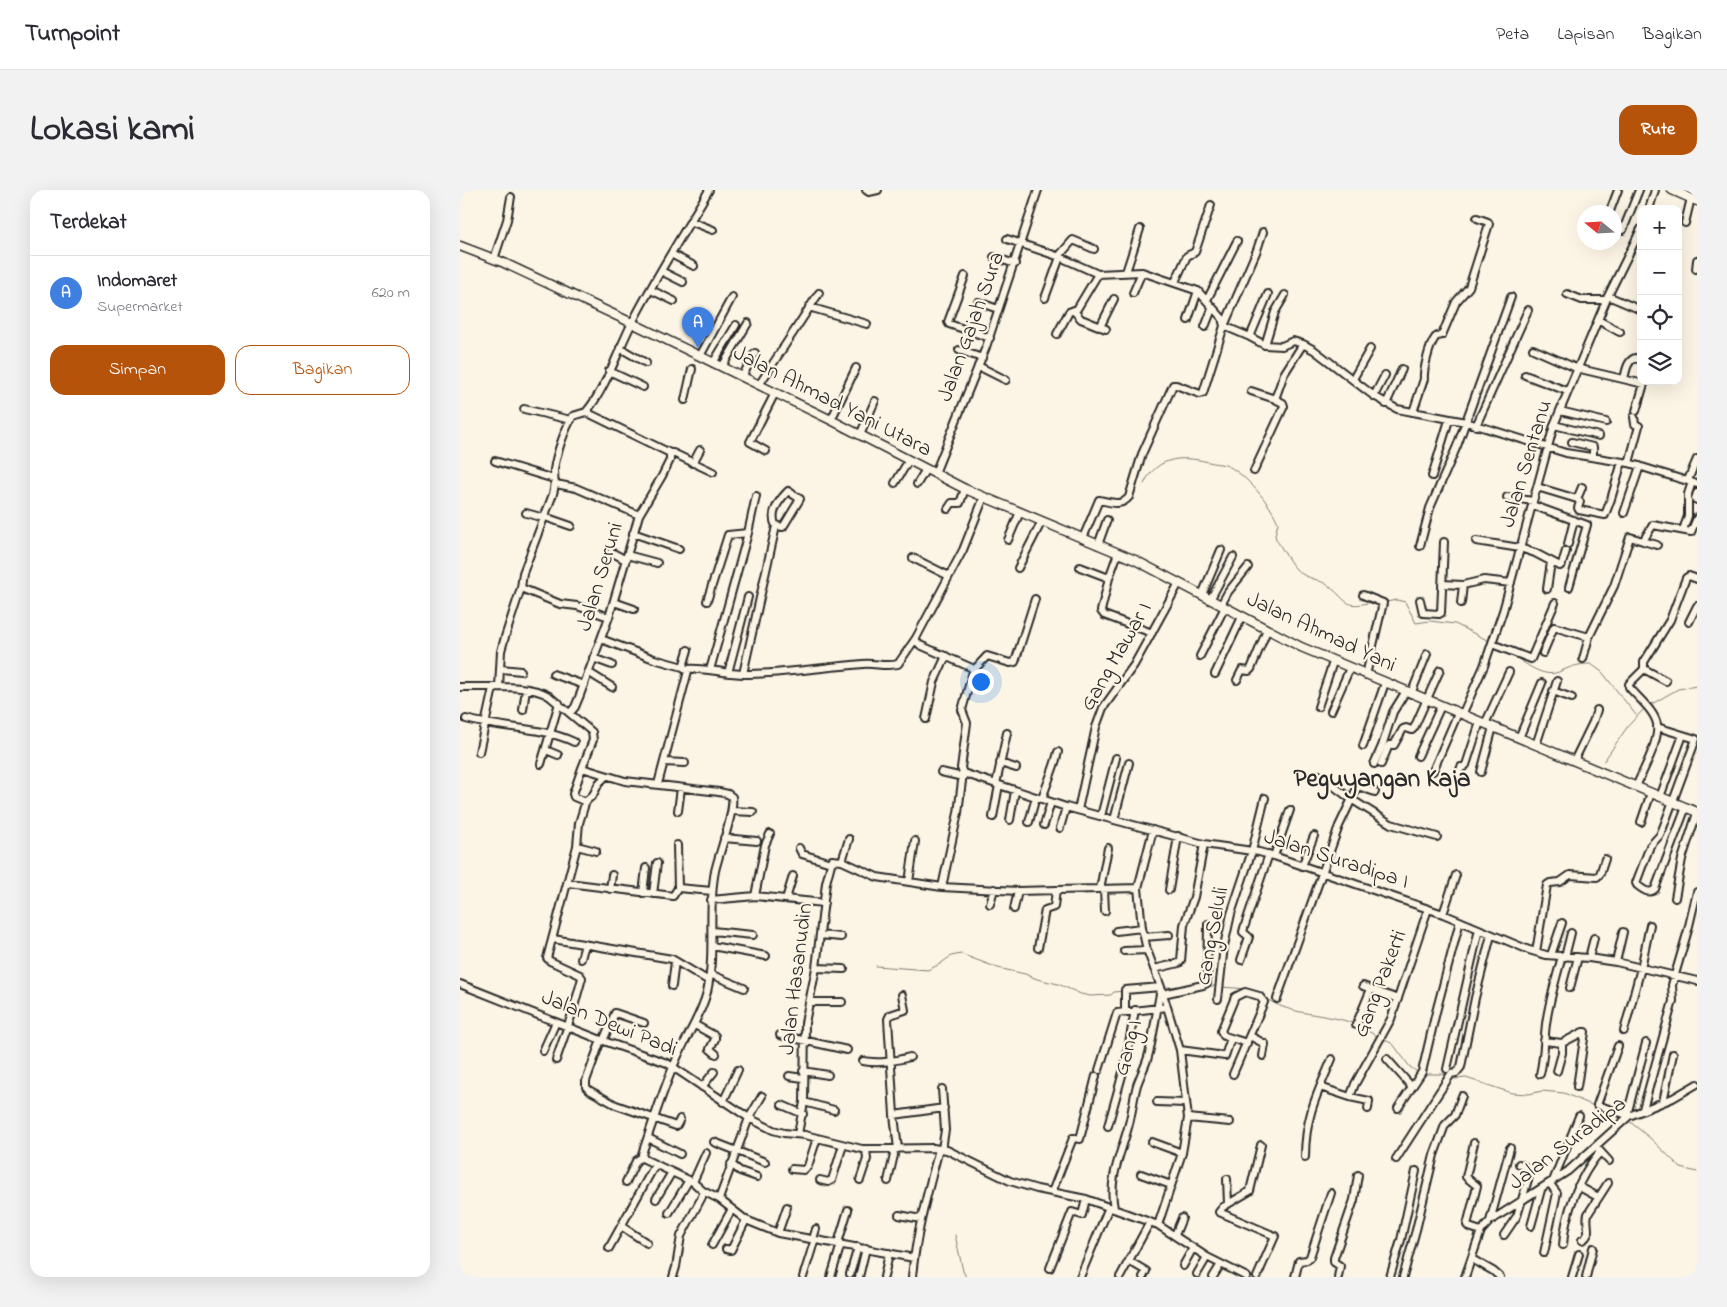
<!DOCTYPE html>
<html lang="id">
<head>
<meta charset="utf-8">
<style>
  :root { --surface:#fff; --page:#f2f2f3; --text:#2b2b33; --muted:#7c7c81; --line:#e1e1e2; --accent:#b45309 }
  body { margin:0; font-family:"Indie Flower",sans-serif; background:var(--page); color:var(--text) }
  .controls { position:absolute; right:15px; top:15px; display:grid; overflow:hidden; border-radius:10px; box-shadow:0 5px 20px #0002 }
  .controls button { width:45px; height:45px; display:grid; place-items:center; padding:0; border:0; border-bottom:1px solid var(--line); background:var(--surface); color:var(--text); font:25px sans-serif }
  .compass { position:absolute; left:1117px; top:15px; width:45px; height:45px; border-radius:50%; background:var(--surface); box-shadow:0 5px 20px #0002; rotate:288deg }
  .you { position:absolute; left:520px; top:491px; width:18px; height:18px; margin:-12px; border:4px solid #fff; border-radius:50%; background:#1a73e8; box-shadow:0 0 0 8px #1a73e833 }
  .badge { display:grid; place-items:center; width:32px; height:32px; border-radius:50%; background:var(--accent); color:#fff; font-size:16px; font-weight:700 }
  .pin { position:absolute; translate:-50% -41px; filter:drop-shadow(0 1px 2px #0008) }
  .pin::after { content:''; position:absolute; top:26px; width:18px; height:15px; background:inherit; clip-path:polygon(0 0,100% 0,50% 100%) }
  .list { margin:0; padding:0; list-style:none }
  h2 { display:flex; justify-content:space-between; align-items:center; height:65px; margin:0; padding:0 20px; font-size:21px }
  h2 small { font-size:16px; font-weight:400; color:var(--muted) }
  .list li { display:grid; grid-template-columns:32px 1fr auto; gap:15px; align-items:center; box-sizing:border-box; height:75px; padding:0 20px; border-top:1px solid var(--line) }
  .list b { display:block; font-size:19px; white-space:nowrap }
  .list p { margin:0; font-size:16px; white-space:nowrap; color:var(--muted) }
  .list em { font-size:16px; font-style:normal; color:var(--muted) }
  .actions { display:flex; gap:10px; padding:15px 20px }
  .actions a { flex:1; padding:11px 0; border:1px solid var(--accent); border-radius:15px; text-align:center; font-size:18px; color:var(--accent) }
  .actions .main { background:var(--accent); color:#fff }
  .icon { flex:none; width:28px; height:28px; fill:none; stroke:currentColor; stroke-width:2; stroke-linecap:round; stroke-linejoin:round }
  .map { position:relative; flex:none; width:1237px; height:1087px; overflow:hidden; border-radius:15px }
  header { display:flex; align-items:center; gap:30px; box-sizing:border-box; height:70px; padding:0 25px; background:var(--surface); border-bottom:1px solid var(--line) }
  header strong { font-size:24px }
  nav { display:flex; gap:28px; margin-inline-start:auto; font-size:18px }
  .intro { display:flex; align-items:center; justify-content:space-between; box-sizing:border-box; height:120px; padding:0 30px }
  h1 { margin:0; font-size:35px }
  .button { padding:12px 22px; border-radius:15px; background:var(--accent); color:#fff; font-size:18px; font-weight:700 }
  main { display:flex; gap:30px; padding:0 30px }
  aside { flex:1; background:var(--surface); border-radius:15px; box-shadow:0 5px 20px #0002 }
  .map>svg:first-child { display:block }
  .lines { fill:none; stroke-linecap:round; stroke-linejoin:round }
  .stream { stroke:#7d7b74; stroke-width:1 }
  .minor-casing { stroke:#2b2b2b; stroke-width:10 }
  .major-casing { stroke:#2b2b2b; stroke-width:11 }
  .minor { stroke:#fcf5e5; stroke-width:6 }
  .major { stroke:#fcf5e5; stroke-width:8 }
  .labels { text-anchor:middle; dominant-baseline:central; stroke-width:4.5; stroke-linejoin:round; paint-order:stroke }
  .street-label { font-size:22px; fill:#2b2b2b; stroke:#fcf5e5 }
  .quarter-label { font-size:25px; font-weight:bold; fill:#2b2b2b; stroke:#fcf5e5 }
</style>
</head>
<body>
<header>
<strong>Turnpoint</strong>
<nav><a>Peta</a><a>Lapisan</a><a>Bagikan</a></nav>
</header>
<div class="intro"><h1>Lokasi kami</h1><a class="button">Rute</a></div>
<main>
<aside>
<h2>Terdekat<small></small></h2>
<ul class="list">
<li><span class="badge" style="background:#3f7fe0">A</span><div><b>Indomaret</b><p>Supermarket</p></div><em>620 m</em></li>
</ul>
<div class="actions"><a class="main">Simpan</a><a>Bagikan</a></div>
</aside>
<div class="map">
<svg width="1237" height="1087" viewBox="0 0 1237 1087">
  <rect width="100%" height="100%" fill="#fcf5e5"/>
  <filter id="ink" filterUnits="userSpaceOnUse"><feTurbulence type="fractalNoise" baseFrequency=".02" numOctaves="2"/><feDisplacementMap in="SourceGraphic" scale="10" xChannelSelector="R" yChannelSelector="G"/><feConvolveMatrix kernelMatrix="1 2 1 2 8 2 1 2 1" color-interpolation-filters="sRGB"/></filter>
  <g filter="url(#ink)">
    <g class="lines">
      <!-- stream -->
      <path class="stream" d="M684,294c14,-30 41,-28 69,-21 5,1 11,1 15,3 18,9 43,38 50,57l-3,12 1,4c6,9 14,25 22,32 9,8 22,8 31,15 20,16 15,23 43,16
        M926,412l11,-2 8,2 11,21 14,-2 25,3 36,18
        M1051,464c14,9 33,26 50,17 12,-5 17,-7 30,-7l11,8 34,43
        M1190,515l28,-16 19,-3
        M1144,571l24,-35 17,-18
        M416,776l52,4 12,-6 11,-8 10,-2 37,14 27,6 12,5 21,5 23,10 9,2 21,-1 3,-3 9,-1
        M746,796h11
        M704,797h16
        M761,797l27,2 11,4
        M804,807c27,20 61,15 91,27
        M898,836l21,11
        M923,849l10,5 17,23 9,6
        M965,884h18l5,2
        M991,888l3,1 12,-1 46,15 17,1 13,-3 22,2 32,14
        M1169,931l21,17 31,30 16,4
        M495,1045l8,36 3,6"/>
      <defs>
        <path id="minor" d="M406,0l3,2 9,-2
          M1189,19l6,-19
          M1150,21l8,-21
          M230,31l23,9
          M1225,33l6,-25
          M1163,40l16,-40
          M547,49l53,18 38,17 44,-2 56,19 24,27 2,8
          M211,64l23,12
          M599,66l14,-16 21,9
          M534,67l21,7
          M34,69l13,-39 4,-23
          M1236,79l1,-9
          M201,81l22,11
          M666,82l14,-43
          M505,86l-17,46 1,2 41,14
          M715,92l12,-26 8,-4 16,-47
          M191,100l23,11
          M673,103l9,-21
          M1107,104l15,6h24
          M1148,106l33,14
          M585,108l15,-41
          M747,110l30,-59
          M518,112l20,7
          M349,117l58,17
          M614,121l7,8 25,10
          M728,130l10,-29
          M1138,130l22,12
          M764,136l26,11 15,8 17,1 11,-5 10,3 11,6 60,46 23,13 69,13 100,31 63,10 68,21
          M640,137l14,-28
          M745,137l7,-18
          M597,144l12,-22 8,-3 21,-35
          M790,147l18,-43
          M805,155l10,-33 10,-17
          M160,158l26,15
          M1073,159l43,19 68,16 -8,27
          M499,160l23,8
          M240,166l32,-59
          M253,173l23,-38
          M518,176l28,14
          M262,177l26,-44
          M149,181l34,16
          M1065,185l42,16
          M282,187l13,-24
          M893,189l17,-30
          M1164,189c2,-8 3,-18 11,-21l6,2
          M299,195l60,-92
          M791,201l24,8
          M914,206l11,-21
          M225,210l7,-31
          M926,214l16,-35
          M64,219l47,11
          M1100,221l46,11
          M126,222c20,-23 32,-62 46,-89 23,-45 51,-89 77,-133
          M953,222l11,-33c-1,-8 5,-33 11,-41 1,-2 4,-2 7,-3l14,-33 13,-15 20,-63 -1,-2 -11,-4
          M371,230l25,-52
          M1094,235l45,11
          M1016,236l52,-116
          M400,245l15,-34
          M1112,252l21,5v10
          M306,261l-16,-9 25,-49
          M35,271l59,18
          M233,273l7,-13
          M1169,273l10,-37 -4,-2 -1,-7
          M794,281l30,-65 -1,-3 -8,-4 9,-25 19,-30
          M475,283l51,-126 52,-157
          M972,286l17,-56
          M1228,290l9,-21
          M435,293l14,-23
          M96,294l20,4 63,27
          M457,294l9,-15
          M1077,297l40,12 3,3 -2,6 1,2 26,5 6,-16 11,-37
          M1237,303l-2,6 2,1
          M1047,307l26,4
          M1117,309l5,-12
          M1072,315l55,20 -18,62
          M488,319l4,-6h8l5,-14
          M66,323l18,5
          M1164,323l16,-47
          M85,327l26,9
          M1223,340l5,-14v-22l4,-12
          M173,343l46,16
          M623,348l16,-38c11,2 22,7 30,-3l13,-43 31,-69h3l24,9 3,-1 21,-67 33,-76 6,-18
          M548,350l12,-28
          M1016,351l44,7 15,5 25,13 2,-2 4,-13
          M1183,351l14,4
          M1108,354l6,-24
          M638,355l9,-25
          M960,356l10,-38 27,-62 54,-149
          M151,362l15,8
          M658,363l-9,25 -8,33 3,4 48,18
          M167,365l30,8
          M453,368l36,18
          M620,377l29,11
          M558,378l24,-47
          M982,394l21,1 21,-5 27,3
          M61,398l39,16 17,2 32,11
          M1087,399l4,-27
          M742,405l19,-45
          M903,405l20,8 -17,72
          M750,410l23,-43
          M960,410l3,13 16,1 2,-1 3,-71
          M247,411l21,-66 20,-2
          M154,412l20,7
          M1001,413l2,-18
          M761,415l7,-13 20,-25
          M1229,432l8,-16
          M141,449l53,20 29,8 5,4 -30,113
          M1032,454l39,15 24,-56
          M1083,463l11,-26 35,10
          M740,466l25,-49
          M133,468l19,7
          M1123,469l6,-22 25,-51 16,-49 13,4 10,-16 38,7 6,-14
          M223,477l5,-17
          M41,479l20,2
          M226,479c20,-2 38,5 58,5 40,0 79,-7 119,-10 12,-1 23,3 35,0l18,-26
          M1184,479l22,12
          M250,480l38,-137 8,-37
          M513,481l14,-15 23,7 5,-1 20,-63
          M128,482l24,15
          M268,483l20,-76
          M93,484l31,11
          M283,484l33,-148c-7,-12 3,-26 12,-35l12,8 -17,28 -7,-1
          M755,484l27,-57
          M777,490l5,-10 7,1 2,-2 16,-39
          M0,497c24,1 69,-4 89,9l43,36 1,8 -11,28 43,13 94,11 9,2 4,3c3,15 -13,56 -17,74 -8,40 1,81 -8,121 -6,24 -20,43 -30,66 -14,31 -24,64 -35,96l2,5 49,23 10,9 16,8 27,21 32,13 136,25
          M39,497l2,-36 4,-14 16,-49 2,-15 30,-79c3,-9 1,-15 1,-24 2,-15 11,-42 19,-54l13,-4 84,41h3l40,19
          M1093,501l19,7
          M951,504l16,-40
          M858,517l15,-45
          M63,520l3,-21
          M871,521l19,-43
          M110,523l5,-6 5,-12 29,-78 30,-102 23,-39 8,-16v-7
          M1002,525l22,-49 19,-55 51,-186 54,-129 33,-67
          M6,529c36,10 74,7 108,23
          M466,529l8,-37 12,-26
          M1025,534l24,-52
          M1197,537l39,12 -33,89 -3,7 -10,11 -14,37 1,2c5,4 12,10 18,4l31,-82
          M1059,548l23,-55
          M1076,555l21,-64
          M903,556l22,-63
          M86,560l12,5
          M19,562l14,-64
          M958,566l23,-50
          M1114,571l19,-39 4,-12
          M204,572l21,1
          M540,573l16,5
          M81,574l18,-61
          M914,574l8,-18 11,-34 13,-21
          M921,574l8,-19h5l9,-16 3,-1 6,2 2,-2 26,-58
          M122,578l-9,26 1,3 12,5
          M973,581l25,-58
          M481,582l22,5
          M1021,582l12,-45
          M503,583l103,34 138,37 55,8 15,4 169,58 86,36 17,5 43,3 27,4 81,19
          M859,585l32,24 40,25 46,13
          M997,589l4,-12h3l2,-2 14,-43
          M536,594l11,-51
          M1176,597c6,-15 24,-46 21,-63 -3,-14 -19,-26 -28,-37v-3l15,-15v-7l26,-42 16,-42 3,-2 8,3
          M1200,607l23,-62
          M582,609c5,-16 12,-30 16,-47
          M618,620l18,-83 7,-19 31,-43 45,-82
          M218,621l3,-23
          M272,621l21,1
          M641,626l15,-58
          M533,627l6,-32
          M550,630l5,-29
          M654,630l15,-57
          M569,632l7,-25
          M1181,632l10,-29
          M584,635l7,-23
          M600,638l6,-21
          M264,648l33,3
          M217,655l1,43
          M117,656l19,5
          M339,658l3,6 29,9
          M814,666l16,-46
          M382,671l7,-22
          M842,676l12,-30
          M449,692l6,-41
          M108,693l105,13 5,-8 34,3
          M482,697l16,-74 5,-40 -2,-5 6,-45 -5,-13 11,-39 -1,-3 -52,-23 -4,-4v-3l47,-88 21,-53
          M678,698l4,40 5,22 14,37 19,63 8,68 -6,35 -24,72
          M150,699l2,-14
          M640,699l8,-41
          M644,699l1,22
          M709,700l9,-54
          M183,703l3,-25
          M193,704l4,-31
          M295,706l10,-51 5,-11
          M1215,708l7,-39 15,-46
          M326,709l7,-23
          M251,710l44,-4 69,7
          M530,714l4,-15
          M554,719l4,-18
          M983,724l13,-39
          M252,741l41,4
          M656,741l26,-3
          M360,745l21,2
          M684,747l25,-2
          M93,749l119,20 37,22
          M252,756l54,10
          M578,758l7,-38 9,-3 2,-17
          M664,761l23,-1
          M1076,762l11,-67 3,-2 10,-1 10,-7 27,2 3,-3 5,-15
          M1091,765l11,-32
          M1105,767l6,-24
          M1129,768l5,-20
          M121,769l4,-15
          M781,770l8,-23 -6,-5 1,-4 25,-74
          M1156,772l7,-30
          M356,778l28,1
          M694,779l25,-6 2,-2 3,-36 10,-28 10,-53
          M250,784l34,14
          M0,794l141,56 66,23 82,55 24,12 11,3 21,2 57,14 71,-1 14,2 63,31 27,8 49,10 72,26 49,32 40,20
          M212,796l3,-25
          M903,796l35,13
          M1110,798l8,-31
          M703,804l40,-9 4,-2 1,-59
          M758,809l6,-53 7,-32 21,-63 13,-53
          M817,809l62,-173 19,-40 17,6
          M350,812h32
          M665,821v-21l36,-3
          M235,835l20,11v3l-5,10 6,5
          M896,835l15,-36
          M1164,841l17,-63 9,-43
          M320,845l67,15
          M790,846l15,8 -2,12
          M771,848l16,5
          M141,850l-15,41v6l3,3 27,15 60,21 1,-1 3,-6
          M143,851l12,-28 29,10
          M1084,851l18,2 21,-11h2l-8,55
          M1158,856l-21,59 30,10 19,-72
          M720,860l45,6 6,-18 -7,-2 -3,-5 14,-34 10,-5 14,4 5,6 -31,72
          M83,861l13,-29
          M927,869l25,28
          M96,870l16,-46 10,-36 -2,-3 -30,-14 -3,-3 30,-112 2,-23 5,-16 1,-5 8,-7 6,-12 7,-7
          M403,871c17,3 31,0 47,-4
          M987,879l32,-140
          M639,880l18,-57 50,-6
          M343,881l25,4
          M1097,881l5,-18v-10
          M1080,884c4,-16 4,-33 6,-50 3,-23 10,-45 16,-68
          M329,886l14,2
          M242,897l12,-15
          M860,897l30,10 19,4 -1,8
          M482,899l3,41 -3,19
          M890,907l5,-13 36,-65 37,-110
          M263,912l15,-32
          M344,912l30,8
          M697,912l29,1
          M1203,912l10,-48
          M322,915l21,9
          M938,918l24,-36 14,-60 24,-91
          M1183,919l30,-108 -1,-16 16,-55 9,-38
          M434,925l50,-7
          M728,928l42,4
          M648,936l17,-61 10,-55
          M338,944l6,-32 1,-79 11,-55 10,-85 6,-23 10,1 35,16 65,10 76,4 120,-3 15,-58
          M188,948l32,16
          M254,952l51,20
          M692,952l30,11
          M1014,953l-8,34 11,9 -10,39 2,2 12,4
          M438,959l-4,-34 -6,-96 2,-4 15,-5 -3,-15
          M1139,960l10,11
          M845,967c0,-40 12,-63 27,-98
          M936,969l55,-85 5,-1 5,-6 14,-69 16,-63
          M271,974l9,7 17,6
          M332,979l12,1 4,-4 9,-28
          M681,984l30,11
          M767,989l1,25
          M360,990l8,2 4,-2 11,-35
          M400,990l7,-21 -1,-10
          M428,991l6,-26 -1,-6
          M1093,991l26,-65
          M166,992l10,-21 6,-4
          M233,992l13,-29
          M1118,996l20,11
          M592,1002l21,-54 7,1 16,-63
          M196,1009l16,-27
          M259,1009l30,-81 13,-22
          M654,1018c-7,-33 11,-61 17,-93 2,-10 3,-19 6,-30 3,-9 8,-18 11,-28 6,-22 8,-45 13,-68
          M209,1023l20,-33
          M439,1025l22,4
          M1030,1031l20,-73
          M161,1036l26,17
          M1071,1036l10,-36
          M318,1043l9,-26
          M715,1045l7,-17
          M1044,1045l13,-19 14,-46 -12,-6
          M353,1049l3,-10
          M1122,1050c11,-5 3,-16 6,-26l20,-31
          M378,1053l10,-33
          M252,1055l20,-36
          M1103,1055c2,-32 16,-69 37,-93
          M149,1058l46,-83
          M266,1059l5,1 15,-30
          M1084,1063l13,-60 -7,-9
          M1012,1069l21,12 7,6
          M669,1071l17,10 -3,6
          M723,1076l10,-18
          M590,1078l22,-56 10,3 4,-16
          M390,1084l8,-27
          M737,1084l10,-17
          M213,1087l3,-10 5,-31 21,-39 1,-6
          M343,1087l12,-38
          M371,1087l10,-33
          M399,1087l7,-29
          M424,1087l5,-24
          M452,1087c4,-44 16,-86 27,-128
          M620,1087l29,-70
          M660,1087l30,-55
          M753,1087l8,-13
          M797,1087l18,-41 -56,-24 4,-5 27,-16 11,-46
          M835,1087l4,-16 8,-1 3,-3 21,-64
          M878,1087l2,-11 -6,-4v-4l20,-58 4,-25
          M930,1087l11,-37 15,-69
          M943,1087l13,-47 18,-75 11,-30 10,-10 7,-19
          M1005,1087l16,-46 9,-10 78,-50 61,-55 44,-18 24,-14
          M1112,1087l7,-23
          M1126,1087l7,-29"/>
        <path id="major" d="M1212,0l25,11
          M0,56l42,16 130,61 199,97 134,69 170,71 166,87 396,165"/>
      </defs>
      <!-- minor casing -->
      <use href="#minor" class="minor-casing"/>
      <!-- major casing -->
      <use href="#major" class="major-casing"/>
      <!-- minor -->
      <use href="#minor" class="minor"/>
      <!-- major -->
      <use href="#major" class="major"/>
    </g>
  </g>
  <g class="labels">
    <!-- street labels -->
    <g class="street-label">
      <text transform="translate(512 137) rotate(-70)">Jalan Gajah Sura</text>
      <text transform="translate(372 212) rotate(27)">Jalan Ahmad Yani Utara</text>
      <text transform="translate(1067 274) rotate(-73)">Jalan Sentanu</text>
      <text transform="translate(141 387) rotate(-73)">Jalan Seruni</text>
      <text transform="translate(861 443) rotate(25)">Jalan Ahmad Yani</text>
      <text transform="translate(657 467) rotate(-60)">Gang Mawar I</text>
      <text transform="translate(876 670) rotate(18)">Jalan Suradipa I</text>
      <text transform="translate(753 746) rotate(-79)">Gang Seluli</text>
      <text transform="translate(337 789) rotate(-83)">Jalan Hasanudin</text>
      <text transform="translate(921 794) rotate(-69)">Gang Pakerti</text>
      <text transform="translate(149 834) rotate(22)">Jalan Dewi Padi</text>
      <text transform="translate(669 858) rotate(-75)">Gang I</text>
      <text transform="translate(1108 954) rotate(-37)">Jalan Suradipa</text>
    </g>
    <!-- quarter labels -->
    <g class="quarter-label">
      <text x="922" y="590">Peguyangan Kaja</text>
    </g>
  </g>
</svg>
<div class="controls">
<button>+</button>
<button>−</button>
<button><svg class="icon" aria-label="locate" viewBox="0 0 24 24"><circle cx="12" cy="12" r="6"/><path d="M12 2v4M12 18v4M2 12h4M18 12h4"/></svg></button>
<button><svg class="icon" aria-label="layers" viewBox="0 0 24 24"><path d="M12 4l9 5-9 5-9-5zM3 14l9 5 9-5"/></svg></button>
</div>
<svg class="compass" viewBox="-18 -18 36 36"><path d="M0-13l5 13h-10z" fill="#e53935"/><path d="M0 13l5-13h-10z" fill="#7c7c81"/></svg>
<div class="you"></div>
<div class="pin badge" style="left:238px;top:158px;background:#3f7fe0">A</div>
</div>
</main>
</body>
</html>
